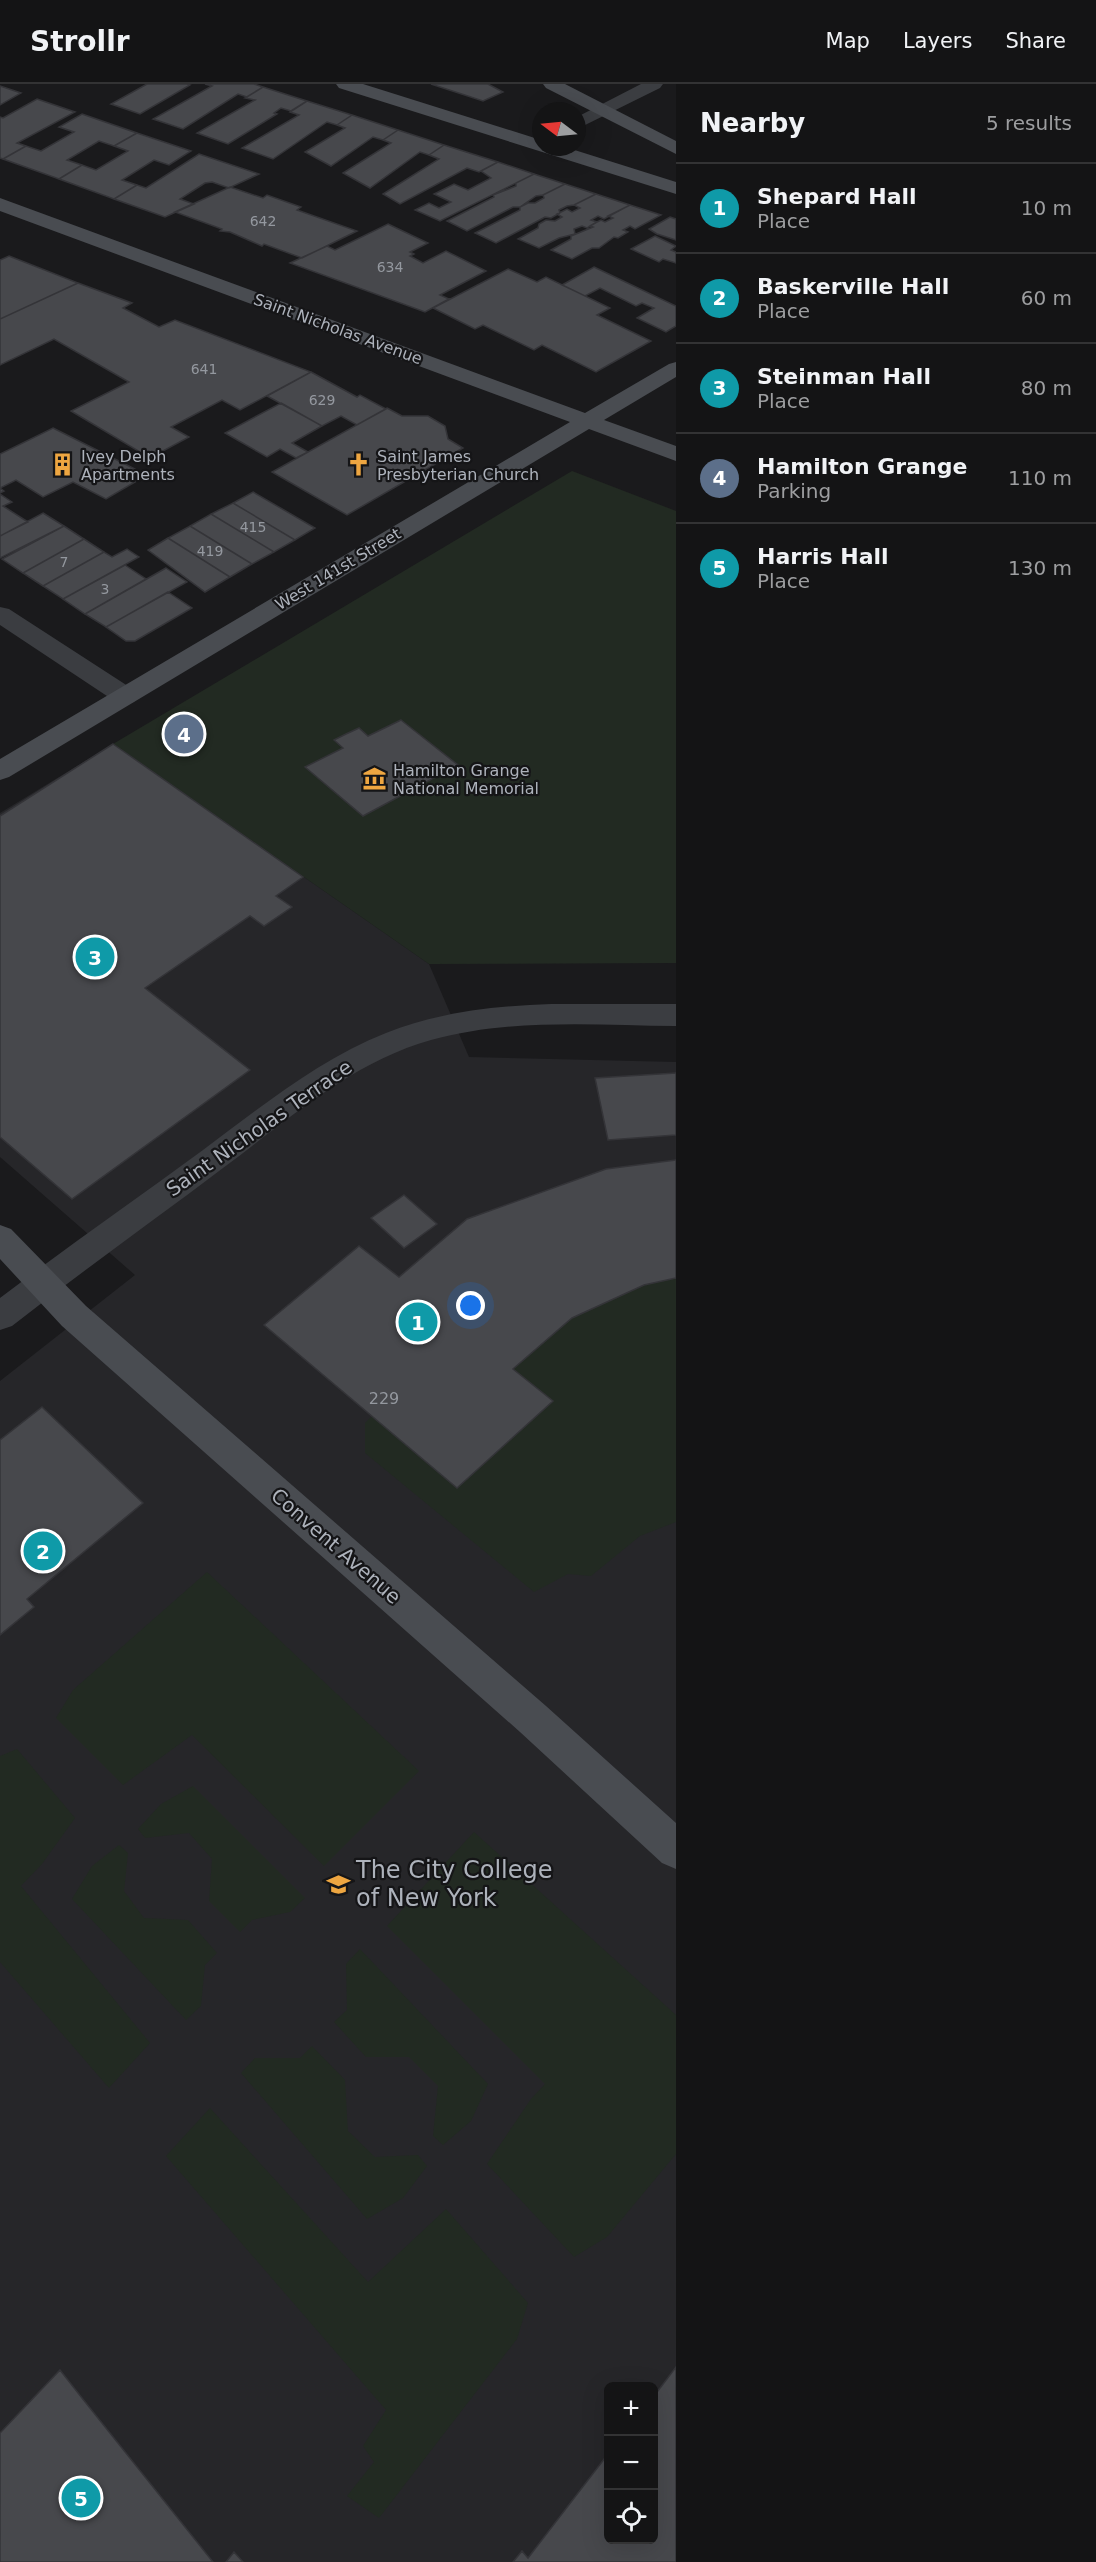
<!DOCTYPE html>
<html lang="en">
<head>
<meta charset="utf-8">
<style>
  :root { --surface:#141415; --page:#212122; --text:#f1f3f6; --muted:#9d9ea0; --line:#333334; --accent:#eea641 }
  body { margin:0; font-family:"DejaVu Sans",sans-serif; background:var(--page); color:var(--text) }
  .controls { position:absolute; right:18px; bottom:18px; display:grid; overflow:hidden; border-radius:9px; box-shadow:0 6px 24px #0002 }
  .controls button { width:54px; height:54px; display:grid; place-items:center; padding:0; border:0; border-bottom:2px solid var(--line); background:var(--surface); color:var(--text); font:30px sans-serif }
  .compass { position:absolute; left:532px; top:18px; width:54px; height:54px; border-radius:50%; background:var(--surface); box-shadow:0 6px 24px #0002; rotate:286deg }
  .you { position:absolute; left:471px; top:1222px; width:21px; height:21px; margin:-15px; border:4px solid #fff; border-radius:50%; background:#1a73e8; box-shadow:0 0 0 9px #1a73e833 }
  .badge { display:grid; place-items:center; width:39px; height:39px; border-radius:50%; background:var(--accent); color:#fff; font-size:20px; font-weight:700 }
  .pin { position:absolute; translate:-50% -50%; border:3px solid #fff; box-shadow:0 2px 6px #0006 }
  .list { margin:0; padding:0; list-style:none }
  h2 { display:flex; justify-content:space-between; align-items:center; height:78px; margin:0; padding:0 24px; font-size:26px }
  h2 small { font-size:20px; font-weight:400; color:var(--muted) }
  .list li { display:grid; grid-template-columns:39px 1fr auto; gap:18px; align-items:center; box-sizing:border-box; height:90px; padding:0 24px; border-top:2px solid var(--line) }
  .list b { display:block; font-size:22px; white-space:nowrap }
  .list p { margin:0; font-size:20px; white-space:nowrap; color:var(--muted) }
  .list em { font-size:20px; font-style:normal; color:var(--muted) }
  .icon { flex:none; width:33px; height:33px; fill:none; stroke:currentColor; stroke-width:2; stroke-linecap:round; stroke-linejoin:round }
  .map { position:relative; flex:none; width:676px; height:2478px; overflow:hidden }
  header { display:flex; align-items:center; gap:36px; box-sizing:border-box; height:84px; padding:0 30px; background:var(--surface); border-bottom:2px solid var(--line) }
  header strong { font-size:28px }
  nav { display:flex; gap:33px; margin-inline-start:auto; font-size:21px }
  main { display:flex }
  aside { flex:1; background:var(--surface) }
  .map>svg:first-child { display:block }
  .built { fill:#262629; fill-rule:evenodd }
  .green { fill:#222a22 }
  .building { fill:#47484c; stroke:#343438; stroke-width:1.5 }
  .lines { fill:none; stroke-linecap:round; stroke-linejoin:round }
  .street { fill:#3b3d41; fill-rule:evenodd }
  .secondary { fill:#494c51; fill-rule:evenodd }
  .labels { text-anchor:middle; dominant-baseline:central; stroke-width:4.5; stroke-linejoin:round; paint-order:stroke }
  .far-number-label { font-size:14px; fill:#94989f }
  .far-street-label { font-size:16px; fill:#adb2bb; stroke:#151517 }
  .far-poi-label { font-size:16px; fill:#adb2bb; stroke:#151517; text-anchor:start }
  .number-label { font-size:16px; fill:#94989f }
  .street-label { font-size:20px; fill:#adb2bb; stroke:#151517 }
  .near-poi-label { font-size:24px; fill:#adb2bb; stroke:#151517; text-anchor:start }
</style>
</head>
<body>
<header>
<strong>Strollr</strong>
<nav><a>Map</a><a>Layers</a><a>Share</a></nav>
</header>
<main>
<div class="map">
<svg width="676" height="2478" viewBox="0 0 676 2478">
  <rect width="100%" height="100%" fill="#1a1a1c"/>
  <!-- built -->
  <path class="built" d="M113,660l316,220 40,93 207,5v1500h-676v-1181l135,-106 -135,-118v-344zM608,2302h46v154h-46z"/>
  <!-- green -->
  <path class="green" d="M572,387l104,40v452l-247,1 -316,-220z
    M676,1194v244l-36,14 -49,40 -23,-2 -34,18 -169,-139v-30l7,-7 85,72 96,-87 -40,-32 59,-51 72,-33z
    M207,1488l212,199 -95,95 -132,-131 -69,50 -67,-67 17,-28z
    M17,1665l58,69 -33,46 -21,22 129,157 -41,45 -109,-126v-206z
    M193,1702l112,112 -15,14 -38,8 -12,12 -31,-31 3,-42 -23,-26 -44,5 -7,-9 23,-25z
    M474,1748l202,183v139l-69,83 -33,20 -87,-93 44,-65 14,-15 -158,-158z
    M119,1761l9,8 -4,38 20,27 44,2 29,33 -12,12 -4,41 -15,14 -114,-121 20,-33z
    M360,1865l128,135 -17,37 -28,24 -10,-9 5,-50 -29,-29h-43l-32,-35 13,-12 -1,-46z
    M312,1962l33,34 3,51 27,26 43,-2 9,11 -24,32 -36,21 -126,-146 14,-15h45z
    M210,2024l158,174 78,-73 82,94 -11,36 -138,179 -32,-22 27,-34 -11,-16 23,-36 -220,-254z"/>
  <!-- building -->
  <path class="building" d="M147,0h40l3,1 -50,29 -29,-10z
    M205,0h49l9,3 -16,10 -9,-3 -55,35 -30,-10 59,-33z
    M431,0h57l15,8 -20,9z
    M0,2l21,7 -21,12z
    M263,3l44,14 -16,10 -10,-3 -7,5 3,1 -49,30 -31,-11 58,-33 -10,-2z
    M37,15l38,13 -58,31 9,3 -23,13 -3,-1v-41l3,1z
    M307,17l45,14 -15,10 -10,-3 -54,37 -31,-11 57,-33 -9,-3z
    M82,30l55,19 -23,13 -15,-5 -32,19 15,5 -23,14 -56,-20 23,-13 15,5 33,-19 -15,-5z
    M352,31l46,15 -15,10 -10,-3 -42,29 -26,-14 40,-24 -8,-3z
    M398,46l46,15 -15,10 -9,-3 -50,36 -27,-15 48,-30 -8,-3z
    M137,49l54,18 -22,14 -15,-5 -32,20 15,5 -23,14 -55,-20 23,-14 14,5 32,-19 -14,-5z
    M444,61l54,17 -19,10 -12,-4 -67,36 -17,-10 56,-35 -10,-4z
    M199,70l60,20 -30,14 -17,-6 -7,1 -25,16 14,5 -29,13 -51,-18 23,-14 9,3z
    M498,78l36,12 -94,47 -25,-11 14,-7 10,5 12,-6 -17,-8 20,-10 14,6 23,-12 -10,-7z
    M534,90l31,10 -22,11 -7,1 -16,11h-7l-46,24 -20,-10 47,-24 -1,-2 23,-9v-3z
    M565,100l31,10 -22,11 -7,1 -8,4 1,3 -9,5 -6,-1 -49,26 -21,-10 45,-23v-3l8,-4h7l9,-5 -1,-3z
    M230,103l33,11 4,-3 34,12 -4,3 60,21 -55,27 -38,-14 -2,2 -32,-14 -10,-1 2,-2 -47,-17z
    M596,110l34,11 -26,14 -6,-3 -7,4 6,2 -7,4 -3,2 -5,-2 -8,3 1,5 -16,4 -20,10 -21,-9 20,-11 1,-4 7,-4 9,1 7,-4 -5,-3 10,-5 5,3 8,-4 -6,-3z
    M630,121l31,10 -26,14 -5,-3 -7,4 5,2 -10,6 -4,-1 -15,11h-7l-20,11 -21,-9 20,-11v-3l22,-9 -3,-1 7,-4 4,-2 4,2 8,-4 -5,-2z
    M670,133l6,2v21l-19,-6 -8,-5z
    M388,140l40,19 -18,9 4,2 -4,2 13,7 23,-12 40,20 -46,24 9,4 -24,13 -135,-49 37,-17 8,4z
    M655,152l21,10 -5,4 5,2v11l-13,-4 -4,3 -28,-13z
    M9,172l69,27 -78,36v-59z
    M594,183l82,39v20l-10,6 -29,-14 17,-10 -12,-5 -6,3 -36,-18 -15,8 -23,-11z
    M508,185l29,13 9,-5 64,31 -13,7 54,26 -55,31 -54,-27 -8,5 -51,-25 -8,4 -42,-21z
    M78,199l54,20 -9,5 36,19 16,-7 136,52 -71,38 -18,-10 -51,27 18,10 -39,21 -79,-47 58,-29 -75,-43 -54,26v-46z
    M311,288l46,25 3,-2 26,14 -29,16 -16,-9 -19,10 -55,-30z
    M281,319l41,23 -30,17 16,9 -12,6 -16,-9 -13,8 -42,-24z
    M387,324l15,8h26l17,10 3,13 15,9 -116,67 -75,-43z
    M53,344l94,47 -41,24 -33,-17 -30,15 -27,-17 -16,8 4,3 -4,2v-39z
    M253,408l62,36 -20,12 -62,-37z
    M0,410l12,8 -9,4 25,16 -28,14z
    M233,419l62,37 -21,12 -63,-38z
    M43,429l21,13 -64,32v-22z
    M211,430l63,38 -22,12 -62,-38z
    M64,442l20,13 -61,34 -21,-14z
    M190,442l62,38 -22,13 -62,-39z
    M168,454l62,39 -25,15 -57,-42z
    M84,455l20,13 -61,34 -20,-13z
    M127,465l12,8 -76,42 -20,-13 61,-34 8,5z
    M125,481l21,14 -61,35 -22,-15z
    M166,484l21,14 -81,45 -21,-13z
    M168,508l24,16 -57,33h-9l-20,-14z
    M401,636l57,45 -95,51 -58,-49 38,-19 -9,-8 12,-6 13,-6 9,8z
    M113,660l190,133 -27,19 16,11 -28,19 -14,-10 -105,72 105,82 -178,129 -72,-62v-321z
    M676,989v62l-68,5 -13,-62z
    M676,1076v118l-32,7 -72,33 -59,51 40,32 -96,87 -193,-163 95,-79 40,31 68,-58 139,-50z
    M404,1111l33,29 -33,24 -33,-30z
    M42,1323l101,96 -116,96 7,8 -34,28v-195z
    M676,2283v195h-163l9,-11 6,7 80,-104v86h46v-144z
    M60,2286l22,28 131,164h-213v-129z
    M234,2468l9,10h-17z"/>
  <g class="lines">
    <!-- street -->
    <path class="street" d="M641,0h22l-3,4 -83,41v-12z
      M0,523l9,2 125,81 4,6 -4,6 -9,2 -9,-2 -116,-77z
      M551,920h125v22c-81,-1 -165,-8 -245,14 -79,22 -143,80 -208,128 -70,53 -142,104 -211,158l-12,4v-32c67,-51 135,-98 203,-148 58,-43 115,-90 183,-117 53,-21 109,-27 165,-29z"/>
    <!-- secondary -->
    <path class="secondary" d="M336,0h27l178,56v7h24l111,35v12l-337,-106z
      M543,0h22l111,57v13l-130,-66z
      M0,114l585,215 84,-49 7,-2v15l-72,43 72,26v15l-87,-32 -580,348 -9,3v-21l570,-337 -570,-211z
      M0,1141l11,4 75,77 460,400 130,117v46l-14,-6 -142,-131 -458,-406 -62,-67z"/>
  </g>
  <!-- icons -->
  <defs>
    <symbol id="building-bare" viewBox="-9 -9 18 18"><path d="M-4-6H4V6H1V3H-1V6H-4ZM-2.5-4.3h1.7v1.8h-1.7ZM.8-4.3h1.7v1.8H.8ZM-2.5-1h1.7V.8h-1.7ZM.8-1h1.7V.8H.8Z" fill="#eea641" stroke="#151517" stroke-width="2.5" paint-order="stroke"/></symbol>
    <symbol id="church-bare" viewBox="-9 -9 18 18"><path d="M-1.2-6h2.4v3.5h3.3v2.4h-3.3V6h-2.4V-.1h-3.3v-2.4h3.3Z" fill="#eea641" stroke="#151517" stroke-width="2.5" paint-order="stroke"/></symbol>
    <symbol id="museum-bare" viewBox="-9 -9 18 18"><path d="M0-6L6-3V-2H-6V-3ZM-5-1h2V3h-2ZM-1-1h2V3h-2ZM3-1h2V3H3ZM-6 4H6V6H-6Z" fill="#eea641" stroke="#151517" stroke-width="2.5" paint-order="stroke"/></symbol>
    <symbol id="university-bare" viewBox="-9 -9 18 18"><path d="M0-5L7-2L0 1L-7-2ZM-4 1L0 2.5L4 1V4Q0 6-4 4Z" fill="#eea641" stroke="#151517" stroke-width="2.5" paint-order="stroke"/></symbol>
  </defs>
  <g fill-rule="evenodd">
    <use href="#building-bare" x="46" y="364" width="33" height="33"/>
    <use href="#church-bare" x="342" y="364" width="33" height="33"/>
    <use href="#museum-bare" x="358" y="678" width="33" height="33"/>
    <use href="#university-bare" x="322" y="1784" width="33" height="33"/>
  </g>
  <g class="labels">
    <!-- far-number labels -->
    <g class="far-number-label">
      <text x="263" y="137">642</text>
      <text x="390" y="183">634</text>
      <text x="204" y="285">641</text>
      <text x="322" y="316">629</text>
      <text x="253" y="443">415</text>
      <text x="210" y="467">419</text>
      <text x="64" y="478">7</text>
      <text x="105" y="505">3</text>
    </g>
    <!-- far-street labels -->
    <g class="far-street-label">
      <text transform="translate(338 245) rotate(20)">Saint Nicholas Avenue</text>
      <text transform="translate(338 485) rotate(-31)">West 141st Street</text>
    </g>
    <!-- far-poi labels -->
    <g class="far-poi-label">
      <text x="81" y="372">Ivey Delph<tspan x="81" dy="18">Apartments</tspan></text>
      <text x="377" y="372">Saint James<tspan x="377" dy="18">Presbyterian Church</tspan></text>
      <text x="393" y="686">Hamilton Grange<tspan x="393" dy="18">National Memorial</tspan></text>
    </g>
    <!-- number labels -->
    <g class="number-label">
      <text x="384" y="1314">229</text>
    </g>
    <!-- street labels -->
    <g class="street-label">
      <text transform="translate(259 1044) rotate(-35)">Saint Nicholas Terrace</text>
      <text transform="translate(336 1462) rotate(41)">Convent Avenue</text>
    </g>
    <!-- near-poi labels -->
    <g class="near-poi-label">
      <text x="356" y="1786">The City College<tspan x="356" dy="28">of New York</tspan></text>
    </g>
  </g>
</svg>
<div class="controls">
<button>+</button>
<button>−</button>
<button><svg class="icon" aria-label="locate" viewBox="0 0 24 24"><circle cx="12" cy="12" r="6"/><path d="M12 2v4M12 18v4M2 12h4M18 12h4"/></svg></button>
</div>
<svg class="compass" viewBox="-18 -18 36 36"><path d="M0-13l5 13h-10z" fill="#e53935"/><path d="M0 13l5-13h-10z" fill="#9d9ea0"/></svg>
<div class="you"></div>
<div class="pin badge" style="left:418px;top:1238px;background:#0f9aa8">1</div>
<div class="pin badge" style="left:43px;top:1467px;background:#0f9aa8">2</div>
<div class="pin badge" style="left:95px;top:873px;background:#0f9aa8">3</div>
<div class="pin badge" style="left:184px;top:650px;background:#5c6f8a">4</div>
<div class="pin badge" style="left:81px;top:2414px;background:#0f9aa8">5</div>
</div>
<aside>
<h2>Nearby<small>5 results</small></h2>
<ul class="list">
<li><span class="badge" style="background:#0f9aa8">1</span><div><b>Shepard Hall</b><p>Place</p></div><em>10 m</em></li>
<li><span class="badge" style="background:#0f9aa8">2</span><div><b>Baskerville Hall</b><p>Place</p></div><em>60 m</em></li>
<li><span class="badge" style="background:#0f9aa8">3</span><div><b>Steinman Hall</b><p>Place</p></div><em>80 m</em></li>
<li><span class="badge" style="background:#5c6f8a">4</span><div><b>Hamilton Grange</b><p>Parking</p></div><em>110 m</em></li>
<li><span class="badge" style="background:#0f9aa8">5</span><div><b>Harris Hall</b><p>Place</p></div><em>130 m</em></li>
</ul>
</aside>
</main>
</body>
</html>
